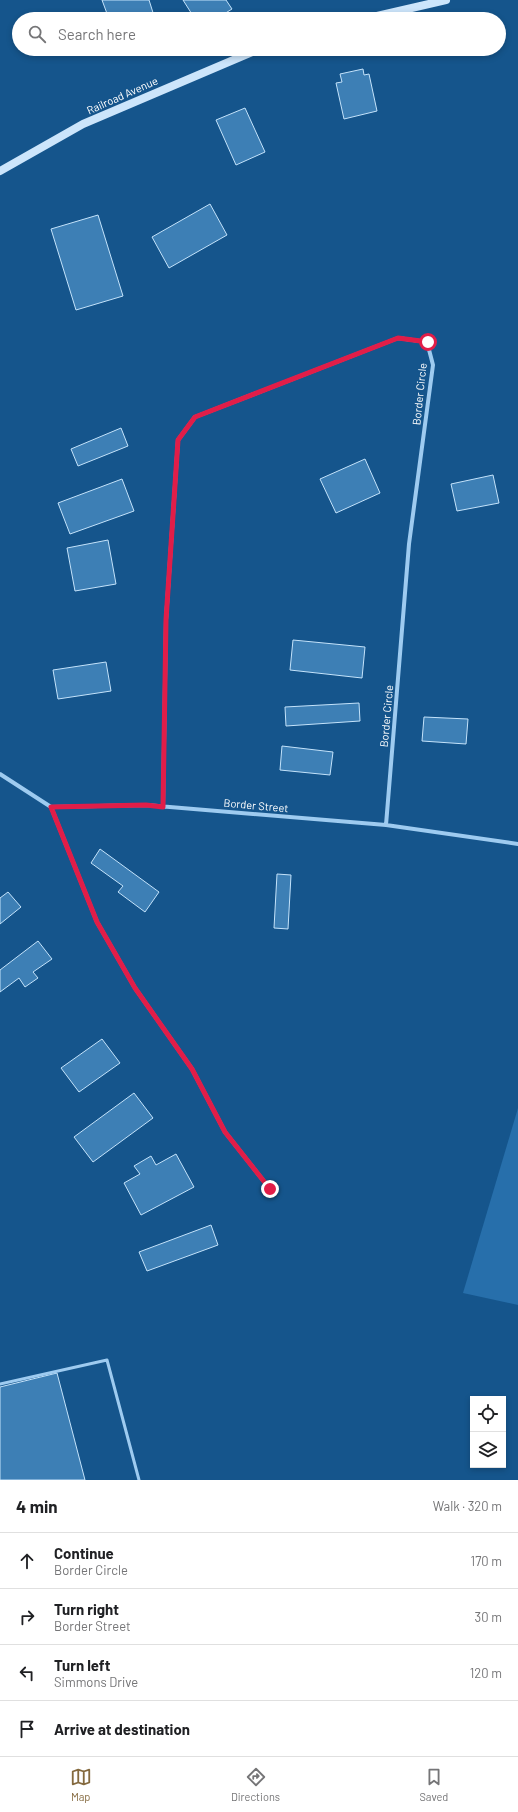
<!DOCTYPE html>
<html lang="en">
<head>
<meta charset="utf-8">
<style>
  :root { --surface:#fff; --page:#f2f2f2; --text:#202124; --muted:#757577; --line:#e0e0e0; --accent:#84693e }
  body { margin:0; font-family:Barlow,sans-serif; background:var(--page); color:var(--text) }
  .controls { position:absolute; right:12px; bottom:12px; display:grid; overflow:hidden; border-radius:0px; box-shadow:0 2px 6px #0003 }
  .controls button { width:36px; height:36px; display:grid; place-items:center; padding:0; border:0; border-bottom:1px solid var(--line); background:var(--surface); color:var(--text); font:20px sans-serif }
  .stop { position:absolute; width:12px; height:12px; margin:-9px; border:3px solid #e11d48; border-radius:50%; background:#fff }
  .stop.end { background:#e11d48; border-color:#fff; box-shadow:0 1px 4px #0008 }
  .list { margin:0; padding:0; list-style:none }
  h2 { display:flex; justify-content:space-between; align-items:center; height:52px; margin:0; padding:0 16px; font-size:17px }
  h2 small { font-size:13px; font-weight:400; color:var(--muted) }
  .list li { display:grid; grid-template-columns:26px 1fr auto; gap:12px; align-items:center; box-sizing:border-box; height:56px; padding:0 16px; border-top:1px solid var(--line) }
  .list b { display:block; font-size:15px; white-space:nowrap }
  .list p { margin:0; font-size:13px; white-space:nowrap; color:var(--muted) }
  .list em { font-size:13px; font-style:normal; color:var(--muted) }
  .icon { flex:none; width:22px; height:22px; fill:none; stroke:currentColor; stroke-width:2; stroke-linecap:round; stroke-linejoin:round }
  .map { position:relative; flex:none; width:518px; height:1480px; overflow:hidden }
  .search { position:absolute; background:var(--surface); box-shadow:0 2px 6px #0003; left:12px; right:12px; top:12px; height:44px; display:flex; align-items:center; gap:10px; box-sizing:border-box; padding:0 14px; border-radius:22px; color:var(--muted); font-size:15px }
  .sheet { height:276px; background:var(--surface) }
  nav { display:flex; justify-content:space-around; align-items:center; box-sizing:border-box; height:56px; border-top:1px solid var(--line); background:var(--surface); font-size:11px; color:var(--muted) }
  nav a { display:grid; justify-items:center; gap:2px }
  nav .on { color:var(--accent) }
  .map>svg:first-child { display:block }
  .green { fill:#276fab }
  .building { fill:#3d7fb5; stroke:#c4e3fb }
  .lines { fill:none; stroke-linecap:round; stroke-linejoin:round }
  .lane { stroke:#9ecbf0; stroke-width:3 }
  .street { stroke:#9ecbf0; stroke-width:4 }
  .secondary { stroke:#cce5fb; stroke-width:8 }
  .route { stroke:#e11d48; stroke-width:5 }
  .labels { text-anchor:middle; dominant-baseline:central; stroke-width:3; stroke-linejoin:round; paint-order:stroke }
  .street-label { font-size:11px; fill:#fff; stroke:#15558c }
</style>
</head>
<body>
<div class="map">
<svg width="518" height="1480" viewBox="0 0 518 1480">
  <rect width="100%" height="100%" fill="#15558c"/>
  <!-- green -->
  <path class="green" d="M518,1108v197l-55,-12z"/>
  <!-- building -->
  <path class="building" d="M102,0h47l6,19h-46z
    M183,0h43l6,9 -16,10h-21z
    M363,69l1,6 5,-1 8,37 -33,8 -8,-36 6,-1 -2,-8z
    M245,108l20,44 -29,13 -20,-45z
    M210,204l17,31 -58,33 -17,-31z
    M98,215l25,81 -47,14 -25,-81z
    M121,428l7,18 -50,20 -7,-17z
    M365,459l15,34 -44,20 -16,-34z
    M493,475l6,28 -42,8 -6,-27z
    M122,479l12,32 -64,23 -12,-31z
    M108,540l8,44 -41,7 -8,-43z
    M293,640l72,7 -3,31 -72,-8z
    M106,662l5,29 -53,8 -5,-29z
    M359,703l1,18 -74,5 -1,-19z
    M424,717l44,2 -2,25 -44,-3z
    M282,746l51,6 -3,23 -50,-5z
    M100,849l59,43 -14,20 -27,-20 5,-6 -32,-23z
    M277,874l14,1 -3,54 -14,-1z
    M8,892l13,15 -21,17v-26z
    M38,941l14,18 -19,13 5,6 -13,9 -6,-9 -19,14v-22z
    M102,1039l18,24 -41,29 -18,-24z
    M134,1093l19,25 -60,44 -19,-25z
    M176,1154l18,33 -53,28 -17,-32 16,-9 -6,-8 17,-10 5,9z
    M211,1225l7,20 -71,26 -8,-19z
    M57,1373l28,107h-85v-93z"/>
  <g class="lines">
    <!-- lane -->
    <path class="lane" d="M0,1384l107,-24 32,120"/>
    <!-- street -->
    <path class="street" d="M0,774l51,33 95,-2 240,20 132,19
      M51,807l46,115 38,66 57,81 33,63 45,57
      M163,807l3,-187 12,-180 17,-23 203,-79 29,4 6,23 -24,179 -23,281"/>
    <!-- secondary -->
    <path class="secondary" d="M364,19l82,-19
      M0,171l83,-47 176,-75"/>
  </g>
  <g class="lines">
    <!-- route -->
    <path class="route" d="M270,1189l-45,-57 -33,-63 -57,-81 -38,-66 -46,-115 95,-2 17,2 3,-187 12,-180 17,-23 203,-79 30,4"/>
  </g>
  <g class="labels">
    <!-- street labels -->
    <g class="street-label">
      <text transform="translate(122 95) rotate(-24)">Railroad Avenue</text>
      <text transform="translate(419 394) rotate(-84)">Border Circle</text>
      <text transform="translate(386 716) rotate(-85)">Border Circle</text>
      <text transform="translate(256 805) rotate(5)">Border Street</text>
    </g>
  </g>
</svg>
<div class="controls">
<button><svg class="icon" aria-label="locate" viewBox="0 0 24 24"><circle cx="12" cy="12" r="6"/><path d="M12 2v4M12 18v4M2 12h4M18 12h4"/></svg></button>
<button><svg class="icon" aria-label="layers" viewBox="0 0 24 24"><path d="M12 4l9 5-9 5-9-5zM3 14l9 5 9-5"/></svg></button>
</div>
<div class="stop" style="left:428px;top:342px"></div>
<div class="stop end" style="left:270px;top:1189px"></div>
<div class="search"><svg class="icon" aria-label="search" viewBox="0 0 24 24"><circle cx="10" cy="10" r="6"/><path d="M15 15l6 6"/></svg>Search here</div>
</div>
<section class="sheet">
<h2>4 min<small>Walk · 320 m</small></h2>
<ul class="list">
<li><svg class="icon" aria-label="ahead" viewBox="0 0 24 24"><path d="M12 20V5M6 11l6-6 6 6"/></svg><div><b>Continue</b><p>Border Circle</p></div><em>170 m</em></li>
<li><svg class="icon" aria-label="right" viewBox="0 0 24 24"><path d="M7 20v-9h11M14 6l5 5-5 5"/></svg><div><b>Turn right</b><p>Border Street</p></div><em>30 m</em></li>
<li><svg class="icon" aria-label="left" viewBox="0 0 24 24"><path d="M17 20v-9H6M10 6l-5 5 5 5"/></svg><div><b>Turn left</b><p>Simmons Drive</p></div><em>120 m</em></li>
<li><svg class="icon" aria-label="arrive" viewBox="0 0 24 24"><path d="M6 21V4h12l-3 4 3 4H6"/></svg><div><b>Arrive at destination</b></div></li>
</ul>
</section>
<nav>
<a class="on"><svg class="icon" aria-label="map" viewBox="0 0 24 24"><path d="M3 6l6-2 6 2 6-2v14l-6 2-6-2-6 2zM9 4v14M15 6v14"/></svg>Map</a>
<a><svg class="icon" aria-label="directions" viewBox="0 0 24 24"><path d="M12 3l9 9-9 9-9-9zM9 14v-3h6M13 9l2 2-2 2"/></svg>Directions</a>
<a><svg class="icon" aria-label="saved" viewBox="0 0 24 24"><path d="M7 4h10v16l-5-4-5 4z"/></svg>Saved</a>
</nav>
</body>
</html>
